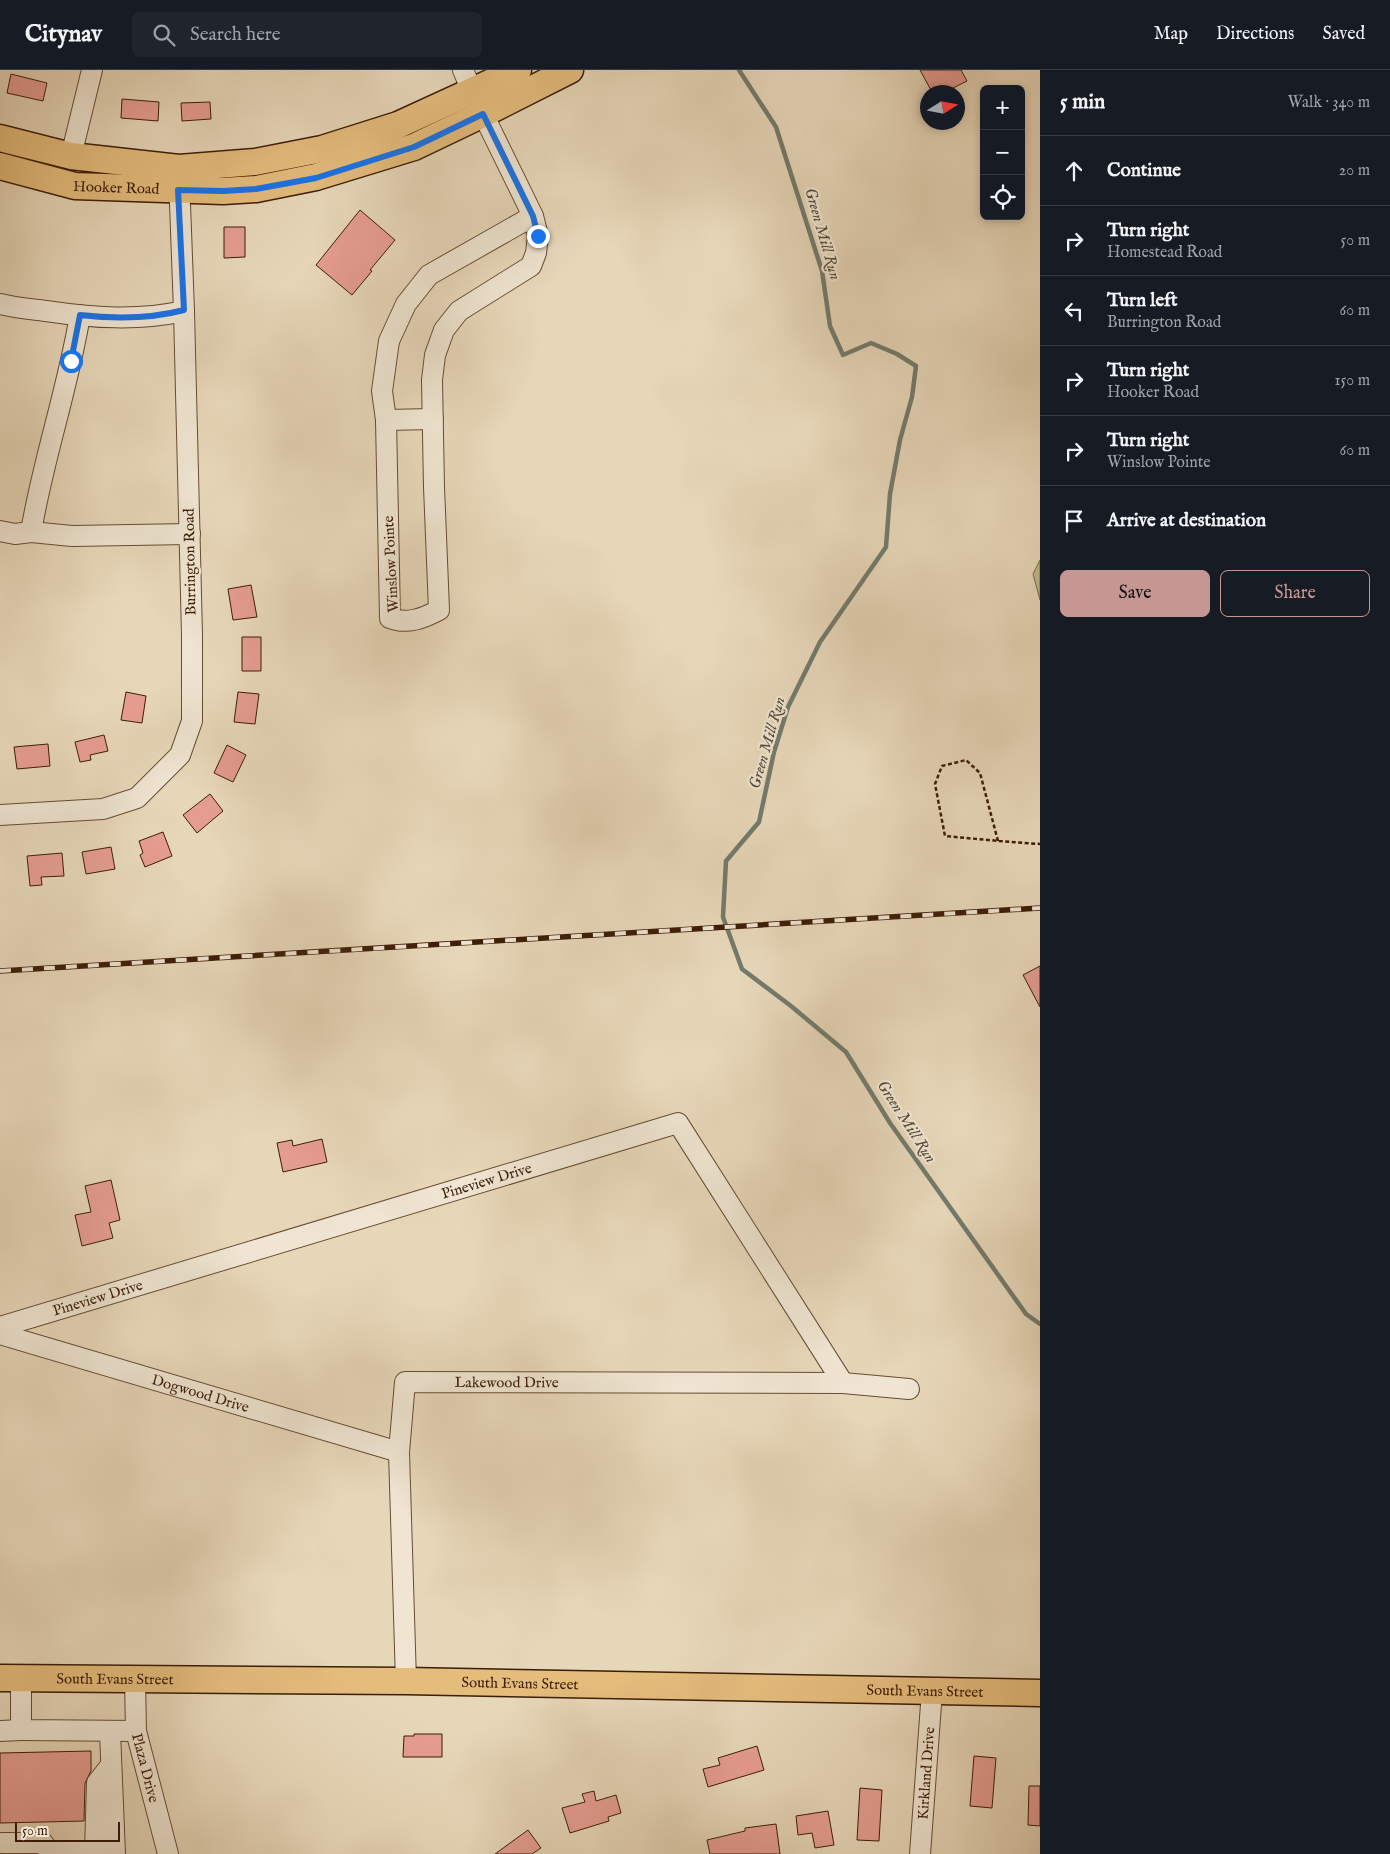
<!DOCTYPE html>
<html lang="en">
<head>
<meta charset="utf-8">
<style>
  :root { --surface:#171b24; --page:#20242c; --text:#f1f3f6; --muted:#9ea1a6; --line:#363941; --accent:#c59692 }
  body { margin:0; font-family:"IM FELL English",serif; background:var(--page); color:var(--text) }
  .controls { position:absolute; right:15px; top:15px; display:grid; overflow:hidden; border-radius:8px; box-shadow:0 2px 8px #0003 }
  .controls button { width:45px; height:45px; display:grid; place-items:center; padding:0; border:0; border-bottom:1px solid var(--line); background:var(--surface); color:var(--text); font:25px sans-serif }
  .compass { position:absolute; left:920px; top:15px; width:45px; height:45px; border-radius:50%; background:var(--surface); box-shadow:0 2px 8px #0003; rotate:79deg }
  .scale { position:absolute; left:15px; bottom:12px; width:105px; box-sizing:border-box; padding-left:5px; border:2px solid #3c1d06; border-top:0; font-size:14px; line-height:18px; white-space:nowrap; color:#3c1d06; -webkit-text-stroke:4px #efe5d2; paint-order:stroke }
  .stop { position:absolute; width:15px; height:15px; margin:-11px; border:4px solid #1a73e8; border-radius:50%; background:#fff }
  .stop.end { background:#1a73e8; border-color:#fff; box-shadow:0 1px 5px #0008 }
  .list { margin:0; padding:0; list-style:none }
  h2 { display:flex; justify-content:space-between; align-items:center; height:65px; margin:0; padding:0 20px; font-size:21px }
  h2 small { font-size:16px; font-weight:400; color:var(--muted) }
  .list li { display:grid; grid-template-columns:32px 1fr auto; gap:15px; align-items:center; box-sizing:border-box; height:70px; padding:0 20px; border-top:1px solid var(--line) }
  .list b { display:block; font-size:19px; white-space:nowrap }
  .list p { margin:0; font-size:16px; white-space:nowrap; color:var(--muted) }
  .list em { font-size:16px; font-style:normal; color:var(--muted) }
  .actions { display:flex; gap:10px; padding:15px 20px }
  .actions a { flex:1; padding:11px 0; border:1px solid var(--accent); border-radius:8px; text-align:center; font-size:18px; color:var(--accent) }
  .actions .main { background:var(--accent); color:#111 }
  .icon { flex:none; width:28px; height:28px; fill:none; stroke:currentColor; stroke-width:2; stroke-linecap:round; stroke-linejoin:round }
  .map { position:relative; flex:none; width:1040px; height:1784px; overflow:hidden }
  header { display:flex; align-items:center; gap:30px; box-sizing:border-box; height:70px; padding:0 25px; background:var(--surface); border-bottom:1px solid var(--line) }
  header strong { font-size:24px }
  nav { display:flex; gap:28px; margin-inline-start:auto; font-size:18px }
  .search { width:350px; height:45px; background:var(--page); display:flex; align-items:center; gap:12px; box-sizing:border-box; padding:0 18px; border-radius:8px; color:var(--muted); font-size:19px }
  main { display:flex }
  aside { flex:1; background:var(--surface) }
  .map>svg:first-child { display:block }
  .park { fill:url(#park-crowns); stroke:#7c6d48 }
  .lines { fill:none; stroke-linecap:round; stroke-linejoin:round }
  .stream { stroke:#737b6d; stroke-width:4.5 }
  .building { fill:#e69d91; stroke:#3c1d06 }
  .minor-casing { stroke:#674c33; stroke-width:22 }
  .major-casing { stroke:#3c1d06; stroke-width:29 }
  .path { stroke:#3c1d06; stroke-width:2.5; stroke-dasharray:4 2.5; stroke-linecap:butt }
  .minor { stroke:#efe5d2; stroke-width:20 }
  .major { stroke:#e4bc7c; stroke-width:26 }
  .rail-casing { stroke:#3c1d06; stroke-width:5.5 }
  .rail { stroke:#efe5d2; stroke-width:4; stroke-dasharray:11; stroke-linecap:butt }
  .route { stroke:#1a73e8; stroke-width:6 }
  .labels { text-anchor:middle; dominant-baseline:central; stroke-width:4.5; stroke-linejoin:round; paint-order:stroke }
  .street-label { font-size:15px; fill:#3c1d06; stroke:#efe5d2 }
  .water-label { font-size:16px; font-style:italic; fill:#574c39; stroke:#efe5d2 }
</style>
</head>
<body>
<header>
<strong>Citynav</strong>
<div class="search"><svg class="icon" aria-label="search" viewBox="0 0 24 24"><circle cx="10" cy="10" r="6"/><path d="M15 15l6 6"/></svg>Search here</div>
<nav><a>Map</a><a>Directions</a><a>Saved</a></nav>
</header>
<main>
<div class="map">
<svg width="1040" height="1784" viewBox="0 0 1040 1784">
  <defs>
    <pattern id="park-crowns" width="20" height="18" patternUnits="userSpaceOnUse" patternTransform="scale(1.25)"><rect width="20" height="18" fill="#bcbd8b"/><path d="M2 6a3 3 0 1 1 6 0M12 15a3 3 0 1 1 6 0" fill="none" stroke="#a2a276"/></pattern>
  </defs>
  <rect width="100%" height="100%" fill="#e7d7b9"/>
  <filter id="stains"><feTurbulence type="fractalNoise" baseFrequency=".004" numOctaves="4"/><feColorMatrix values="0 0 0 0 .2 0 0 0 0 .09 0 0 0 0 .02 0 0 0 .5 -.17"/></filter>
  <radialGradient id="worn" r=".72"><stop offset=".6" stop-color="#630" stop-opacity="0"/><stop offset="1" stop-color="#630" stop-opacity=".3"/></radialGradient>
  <!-- park -->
  <path class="park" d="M1040,490v40l-7,-26z"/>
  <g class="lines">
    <!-- stream -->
    <path class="stream" d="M739,0l37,57 46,144 8,55 13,29 28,-12 26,11 19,12 -4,31 -12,43 -10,54 -4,53 -66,95 -32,65 -14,45 -15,70 -33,39 -3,56 19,52 49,37 55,46 44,71 136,191 14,10"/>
  </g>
  <!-- building -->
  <path class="building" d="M920,0h41l6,11 -22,11h-13z
    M11,4l36,9 -4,18 -36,-8z
    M122,29l37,3 -1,19 -37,-3z
    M210,32l1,17 -29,2 -1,-18z
    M360,140l35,30 -25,30 2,1 -20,24 -36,-30z
    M224,157h21v30l-21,1z
    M251,515l6,32 -24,3 -5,-31z
    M242,567h19v34h-19z
    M126,622l20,4 -4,27 -21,-3z
    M238,622l21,2 -4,30 -21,-2z
    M104,665l4,16 -18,4 1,5 -11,2 -5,-20z
    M48,674l2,22 -33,3 -3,-22z
    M227,675l19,10 -13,27 -19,-9z
    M210,724l13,17 -26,22 -14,-18z
    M163,762l9,24 -27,11 -5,-12 3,-2 -4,-12z
    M111,777l4,22 -29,5 -4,-22z
    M62,783l2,23 -23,1 1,8 -12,1 -3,-30z
    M1040,896v41l-17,-32z
    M322,1069l5,23 -44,10 -6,-29 15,-3 1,6z
    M111,1110l9,40 -11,3 4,15 -31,8 -7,-31 16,-3 -6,-26z
    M414,1664h28v23h-39l1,-21h10z
    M757,1676l7,24 -56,17 -5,-18 17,-4 -2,-7z
    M91,1681v20l-6,12 -1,38 -84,2v-70z
    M974,1686l22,2 -4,50 -22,-2z
    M1029,1716h11v40l-12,-1z
    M860,1718l22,2 -3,51 -22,-1z
    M594,1721l2,10 20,-6 5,18 -13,4 1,4 -39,12 -8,-25 23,-6 -3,-8z
    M828,1741l6,34 -19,3 -3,-15 -14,2 -2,-19z
    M776,1754l4,30h-70l-3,-14 38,-9v-3z
    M528,1760l13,18 -9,6h-37z"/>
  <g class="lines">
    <defs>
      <g id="minor">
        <path d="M463,0l9,21"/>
        <path d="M483,44l50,102 5,20 -2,17 -5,13 -72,45 -15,19 -9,25 -3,25 2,107 5,123c-15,8 -32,15 -49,8l-4,-198 -4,-29 7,-50 17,-37 23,-29 104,-59"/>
        <path d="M71,86l21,-86"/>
        <path d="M0,234c15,4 31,5 46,7 47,7 92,10 138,0"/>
        <path d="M386,350l47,-1"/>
        <path d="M0,461l15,3 16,-2 41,4 118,-2"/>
        <path d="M31,462c12,-73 37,-143 49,-217"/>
        <path d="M0,745l103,-6 34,-11 43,-43 12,-34v-86l-8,-324 -5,-134"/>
        <path id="s1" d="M0,1257l678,-204 165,260"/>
        <path id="s2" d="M0,1264l399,118"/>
        <path d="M21,1608v52l115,1"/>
        <path id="s3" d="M135,1610l1,51 32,123"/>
        <path id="s4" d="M406,1611l-7,-229 6,-70 438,1 66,6"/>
        <path d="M0,1661l21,-1"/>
        <path d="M110,1662l5,122"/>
        <path d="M2,1773h41l6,8 46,1 5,2"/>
        <path d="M95,1782l2,-69 14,-18"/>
        <path id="s5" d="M920,1784l12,-163"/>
      </g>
      <g id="major">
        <path d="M0,68l71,18 108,12 76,-6 67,-13 76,-24 120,-55"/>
        <path id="s6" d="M0,96l75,20 148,5 33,-2 60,-12 98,-30 69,-33 87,-44"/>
        <path id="s7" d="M0,1608l406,3 634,12"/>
      </g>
    </defs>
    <!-- minor casing -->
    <use href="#minor" class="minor-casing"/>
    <!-- major casing -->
    <use href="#major" class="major-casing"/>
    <!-- path -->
    <path class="path" d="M998,771l-18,-68 -14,-13 -24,6 -7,18 10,52c32,3 63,6 95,8"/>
    <!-- minor -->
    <use href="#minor" class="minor"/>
    <!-- major -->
    <use href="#major" class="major"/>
    <defs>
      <path id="rail" d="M0,901l1040,-63"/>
    </defs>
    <!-- rail casing -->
    <use href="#rail" class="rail-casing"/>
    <!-- rail -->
    <use href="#rail" class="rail"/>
  </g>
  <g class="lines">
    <!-- route -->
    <path class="route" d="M71,291l9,-46c35,4 70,4 104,-5l-6,-120 45,1 33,-2 60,-11 98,-31 69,-33 50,102 5,20"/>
  </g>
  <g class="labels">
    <!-- street labels -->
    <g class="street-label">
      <text stroke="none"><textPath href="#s6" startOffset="119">Hooker Road</textPath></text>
      <text transform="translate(190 492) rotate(-91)">Burrington Road</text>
      <text transform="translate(391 494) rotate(-93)">Winslow Pointe</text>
      <text stroke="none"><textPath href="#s1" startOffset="508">Pineview Drive</textPath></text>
      <text stroke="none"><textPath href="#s1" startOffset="102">Pineview Drive</textPath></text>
      <text stroke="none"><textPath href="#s4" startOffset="401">Lakewood Drive</textPath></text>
      <text stroke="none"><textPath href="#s2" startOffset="209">Dogwood Drive</textPath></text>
      <text stroke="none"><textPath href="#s7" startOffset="115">South Evans Street</textPath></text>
      <text stroke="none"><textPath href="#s7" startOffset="520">South Evans Street</textPath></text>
      <text stroke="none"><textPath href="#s7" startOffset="925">South Evans Street</textPath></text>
      <text stroke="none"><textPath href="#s3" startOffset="89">Plaza Drive</textPath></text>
      <text stroke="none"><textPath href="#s5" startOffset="81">Kirkland Drive</textPath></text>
    </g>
    <!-- water labels -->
    <g class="water-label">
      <text transform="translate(822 164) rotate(74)">Green Mill Run</text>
      <text transform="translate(768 673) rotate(-74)">Green Mill Run</text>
      <text transform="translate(906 1052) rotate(57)">Green Mill Run</text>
    </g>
  </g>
  <rect width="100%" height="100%" filter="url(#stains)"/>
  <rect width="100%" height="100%" fill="url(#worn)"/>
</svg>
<div class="controls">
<button>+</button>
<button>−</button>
<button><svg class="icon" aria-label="locate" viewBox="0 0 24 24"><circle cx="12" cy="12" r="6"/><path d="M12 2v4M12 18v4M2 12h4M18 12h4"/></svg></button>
</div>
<svg class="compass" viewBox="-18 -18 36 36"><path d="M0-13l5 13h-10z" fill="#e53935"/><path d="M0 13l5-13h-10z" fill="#9ea1a6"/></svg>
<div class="scale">50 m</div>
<div class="stop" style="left:71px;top:291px"></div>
<div class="stop end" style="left:538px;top:166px"></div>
</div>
<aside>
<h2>5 min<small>Walk · 340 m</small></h2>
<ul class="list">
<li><svg class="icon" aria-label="ahead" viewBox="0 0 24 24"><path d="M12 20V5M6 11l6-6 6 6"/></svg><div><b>Continue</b></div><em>20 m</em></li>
<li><svg class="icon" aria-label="right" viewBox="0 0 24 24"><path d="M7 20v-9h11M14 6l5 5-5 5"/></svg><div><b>Turn right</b><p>Homestead Road</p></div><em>50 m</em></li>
<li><svg class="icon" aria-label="left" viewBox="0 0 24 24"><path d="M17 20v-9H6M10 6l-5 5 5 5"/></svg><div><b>Turn left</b><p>Burrington Road</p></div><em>60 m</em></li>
<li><svg class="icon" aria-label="right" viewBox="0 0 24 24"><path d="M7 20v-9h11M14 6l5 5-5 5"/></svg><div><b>Turn right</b><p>Hooker Road</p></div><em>150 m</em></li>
<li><svg class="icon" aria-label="right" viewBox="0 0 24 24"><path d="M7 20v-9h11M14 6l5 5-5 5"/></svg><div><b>Turn right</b><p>Winslow Pointe</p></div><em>60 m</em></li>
<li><svg class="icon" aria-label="arrive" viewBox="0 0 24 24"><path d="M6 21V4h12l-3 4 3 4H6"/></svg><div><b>Arrive at destination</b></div></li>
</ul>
<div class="actions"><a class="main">Save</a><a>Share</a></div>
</aside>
</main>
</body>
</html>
